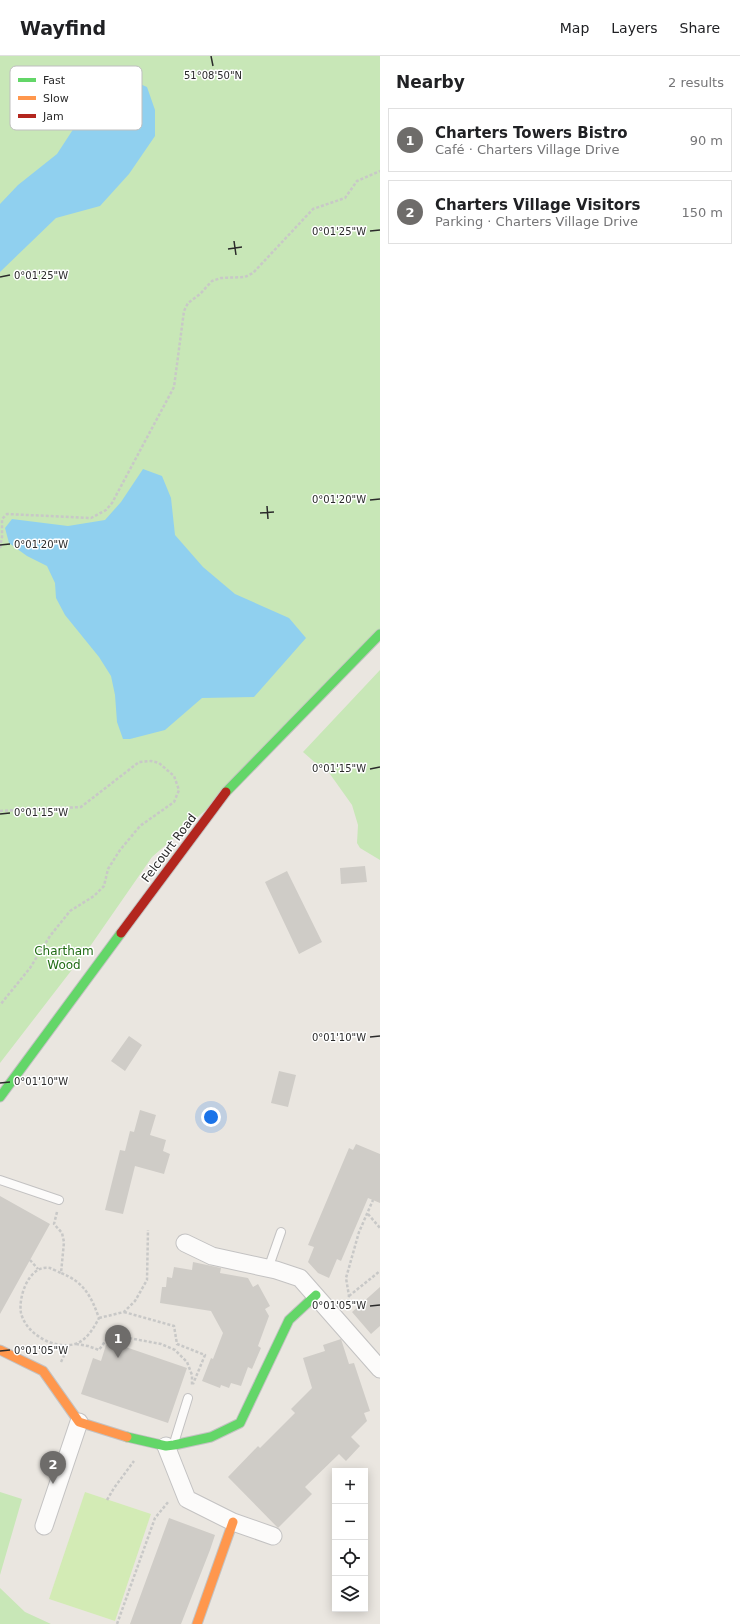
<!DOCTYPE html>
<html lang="en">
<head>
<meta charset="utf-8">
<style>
  :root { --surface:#fff; --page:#f2f2f2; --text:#202124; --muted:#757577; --line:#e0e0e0; --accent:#6e6c6a }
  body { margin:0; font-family:"DejaVu Sans",sans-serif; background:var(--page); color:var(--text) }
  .controls { position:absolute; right:12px; bottom:12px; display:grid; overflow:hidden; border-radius:0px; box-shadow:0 2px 10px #0003 }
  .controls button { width:36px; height:36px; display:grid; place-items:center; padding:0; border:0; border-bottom:1px solid var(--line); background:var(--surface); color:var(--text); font:20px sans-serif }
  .you { position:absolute; left:211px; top:1061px; width:14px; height:14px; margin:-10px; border:3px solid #fff; border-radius:50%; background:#1a73e8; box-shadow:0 0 0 6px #1a73e833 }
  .badge { display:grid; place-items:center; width:26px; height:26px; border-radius:50%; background:var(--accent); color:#fff; font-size:13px; font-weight:700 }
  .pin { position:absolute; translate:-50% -33px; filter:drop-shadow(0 1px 2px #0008) }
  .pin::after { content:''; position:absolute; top:21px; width:14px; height:12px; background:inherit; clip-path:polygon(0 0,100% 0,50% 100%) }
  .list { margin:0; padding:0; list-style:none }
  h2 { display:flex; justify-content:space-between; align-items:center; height:52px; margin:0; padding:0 16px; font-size:17px }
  h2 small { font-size:13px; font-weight:400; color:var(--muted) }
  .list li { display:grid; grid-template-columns:26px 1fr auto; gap:12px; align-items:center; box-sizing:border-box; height:64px; margin:0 8px 8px; padding:0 8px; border:1px solid var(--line); border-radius:0px }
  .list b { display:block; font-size:15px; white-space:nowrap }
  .list p { margin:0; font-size:13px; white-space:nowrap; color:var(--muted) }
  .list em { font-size:13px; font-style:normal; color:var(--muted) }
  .icon { flex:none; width:22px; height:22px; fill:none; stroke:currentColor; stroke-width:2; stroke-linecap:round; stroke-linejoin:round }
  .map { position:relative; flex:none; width:380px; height:1568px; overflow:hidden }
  header { display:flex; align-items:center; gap:24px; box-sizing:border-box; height:56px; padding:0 20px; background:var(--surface); border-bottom:1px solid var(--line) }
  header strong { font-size:19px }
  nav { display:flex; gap:22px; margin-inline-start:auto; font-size:14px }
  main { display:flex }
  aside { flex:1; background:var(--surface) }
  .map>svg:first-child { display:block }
  .green { fill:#c8e7b7 }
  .pitch { fill:#d3ebb5 }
  .water { fill:#90d0ef }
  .building { fill:#cfccc7 }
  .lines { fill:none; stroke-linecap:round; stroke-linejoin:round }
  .lane-casing { stroke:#c3c2c2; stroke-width:10 }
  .street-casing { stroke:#c3c2c2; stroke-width:19 }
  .fast-casing { stroke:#c3c2c2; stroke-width:11 }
  .slow-casing { stroke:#c3c2c2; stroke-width:11 }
  .jam-casing { stroke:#c3c2c2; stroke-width:11 }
  .path { stroke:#c8c8c7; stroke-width:2.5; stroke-dasharray:3 2; stroke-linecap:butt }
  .lane { stroke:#fcfbfa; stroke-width:8 }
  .street { stroke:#fcfbfa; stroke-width:17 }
  .fast { stroke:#63d668; stroke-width:9 }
  .slow { stroke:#ff974d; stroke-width:9 }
  .jam { stroke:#b3261e; stroke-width:9 }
  .ticks { fill:none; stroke:#2b2b2b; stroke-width:1.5 }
  .labels { text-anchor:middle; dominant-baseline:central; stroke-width:3; stroke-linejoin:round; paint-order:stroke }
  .street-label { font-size:12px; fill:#2b2b2b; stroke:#fff }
  .park-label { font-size:12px; fill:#226d16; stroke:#fff }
  .key { fill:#fff; stroke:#bfbfbf; stroke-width:1 }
  .key-label { font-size:11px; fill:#2b2b2b }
  .ticks-label { font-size:10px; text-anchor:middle; fill:#2b2b2b; stroke:#fff; stroke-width:3; stroke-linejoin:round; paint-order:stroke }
</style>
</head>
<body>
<header>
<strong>Wayfind</strong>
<nav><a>Map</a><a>Layers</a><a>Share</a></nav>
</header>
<main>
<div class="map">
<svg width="380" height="1568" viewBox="0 0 380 1568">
  <rect width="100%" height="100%" fill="#eae6e0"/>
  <!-- green -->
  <path class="green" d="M0,0h380v578l-156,160 -72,63 -61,88 -91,118z
    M380,614v190l-20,-12 -3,-5 1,-18 -6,-20 -27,-38 -3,-4 -3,3 -16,-14z
    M0,1436l22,7 -22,76z
    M0,1532l25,24 26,12h-51z"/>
  <!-- pitch -->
  <path class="pitch" d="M85,1436l66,22 -36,107 -66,-22z"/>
  <!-- water -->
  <path class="water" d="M124,21l23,10 8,23v26l-26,38 -29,32 -44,12 -56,54v-68l18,-19 39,-31 30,-46 19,-24z
    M143,413l19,7 9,22 4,37 28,32 32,27 54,24 17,20 -52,59 -52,1 -37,32 -35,9h-7l-6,-17 -2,-27 -4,-19 -12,-19 -34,-42 -9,-17 -1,-15 -8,-17 -20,-10 -18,-13 -4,-15 7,-9 56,7 37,-6 16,-18z"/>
  <!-- building -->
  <path class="building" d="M365,810l2,16 -26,2 -1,-16z
    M287,815l35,71 -23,12 -34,-72z
    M129,980l13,9 -17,26 -14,-10z
    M279,1015l17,4 -8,32 -17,-4z
    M140,1054l16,5 -6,20 16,5 -3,11 7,3 -6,20 -29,-8 -12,48 -18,-4 15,-60 5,1 5,-20 4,1z
    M356,1088l24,10v49l-12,-5 -27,63 -4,-2 -8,19 -11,-5 -10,-11 6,-15 -6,-2 41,-97 4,2z
    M0,1140l50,28 -50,90z
    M193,1206l28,6 -1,5 28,5 5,9 5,-3 12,22 -5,3 4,7 -11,30 3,2 -9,21 -4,-2 -7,19 -10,-3 -2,5 -8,-3 -1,3 -18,-7 9,-23 2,1 10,-26 -12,-22 -51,-8 2,-16h4l1,-10 5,1 2,-11 18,3z
    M380,1231v39l-9,8 -19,-22z
    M341,1283l8,25 5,-1 16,48 -6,2 3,8 -16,16 9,9 -14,15 -7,-7 -34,33 7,7 -34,34 -50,-51 30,-31 2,2 35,-35 -4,-4 21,-21 -9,-30 22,-7 -2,-6z
    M111,1286l76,26 -19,55 -87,-29 12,-36 8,3 5,-16z
    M169,1462l46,17 -5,15 -29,74h-51z"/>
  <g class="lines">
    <defs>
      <path id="lane" d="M0,1124l59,20
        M268,1213l13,-37
        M174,1387l14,-45"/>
      <path id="street" d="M185,1187l27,13 64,14 24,8 80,91
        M166,1390l21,53 46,23 40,14
        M44,1470l35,-104"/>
      <path id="fast" d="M226,736l154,-158
        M0,1041l121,-164
        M127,1381l39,9 8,-1 37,-8 29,-14 49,-103 27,-25"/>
      <path id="slow" d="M0,1294l43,21 36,51 48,15
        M197,1568l36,-102"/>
      <path id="jam" d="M121,877l105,-141"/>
    </defs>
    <!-- lane casing -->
    <use href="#lane" class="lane-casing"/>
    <!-- street casing -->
    <use href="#street" class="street-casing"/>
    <!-- fast casing -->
    <use href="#fast" class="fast-casing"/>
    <!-- slow casing -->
    <use href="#slow" class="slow-casing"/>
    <!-- jam casing -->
    <use href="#jam" class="jam-casing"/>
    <!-- path -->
    <path class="path" d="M0,492l2,-11v-18l5,-5 84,4 15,-8 6,-7 62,-116 10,-76 4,-8 12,-9 12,-13 9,-3 24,-1 8,-4 60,-64 32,-11 12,-17 23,-10
      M0,755l81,-4 58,-45 12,-1 8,2 15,13 5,14 -5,12 -34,24 -20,24 -12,19 -4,17 -10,10 -24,15 -20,25 -20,32 -30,37
      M57,1156l-3,12 8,9 2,9 -3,31c23,9 30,23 38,45 -5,10 -13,23 -24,26 -21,6 -49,-10 -54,-31 -3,-16 8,-49 29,-45 3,1 8,4 11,5
      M368,1158l12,14
      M30,1204l8,9
      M349,1240l31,-25
      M347,1251l2,-11 -3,-18 13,-46 14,-32
      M124,1256l50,14 3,18 28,11 -12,29
      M99,1262l25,-6 11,-11 12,-21 1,-50
      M76,1288l12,2 11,4 7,-10 12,-4 43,8 14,6 12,12 5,13v11
      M61,1306l8,-17
      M107,1444l7,-12 20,-27
      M117,1568l38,-106 14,-17"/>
    <!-- lane -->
    <use href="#lane" class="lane"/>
    <!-- street -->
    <use href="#street" class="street"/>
    <!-- fast -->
    <use href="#fast" class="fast"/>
    <!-- slow -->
    <use href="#slow" class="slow"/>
    <!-- jam -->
    <use href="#jam" class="jam"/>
  </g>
  <!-- ticks -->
  <path class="ticks" d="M211,0l2,10M370,175l10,-1M234,185l2,14M228,193l14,-2M0,221l10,-2M370,444l10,-1M267,450l1,13M260,457l14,-1M0,489l10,-1M370,713l10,-2M0,758l10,-1M370,981l10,-1M0,1027l10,-1M370,1250l10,-1M0,1295l10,-1"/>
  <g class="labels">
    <!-- street labels -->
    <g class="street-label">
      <text transform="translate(169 792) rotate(-53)">Felcourt Road</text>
    </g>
    <!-- park labels -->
    <g class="park-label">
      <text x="64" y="895">Chartham<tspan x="64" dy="14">Wood</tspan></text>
    </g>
  </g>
  <!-- legend -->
  <rect x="10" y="10" width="132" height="64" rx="6" class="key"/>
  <rect x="18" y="22" width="18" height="4" fill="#63d668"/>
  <rect x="18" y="40" width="18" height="4" fill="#ff974d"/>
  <rect x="18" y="58" width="18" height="4" fill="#b3261e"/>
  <g class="key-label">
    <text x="43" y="28">Fast</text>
    <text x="43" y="46">Slow</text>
    <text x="43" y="64">Jam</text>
  </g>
  <g class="ticks-label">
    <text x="213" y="23">51°08'50"N</text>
    <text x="339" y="179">0°01'25"W</text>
    <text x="41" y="223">0°01'25"W</text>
    <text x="339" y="447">0°01'20"W</text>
    <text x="41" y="492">0°01'20"W</text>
    <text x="339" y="716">0°01'15"W</text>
    <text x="41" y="760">0°01'15"W</text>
    <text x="339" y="985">0°01'10"W</text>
    <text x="41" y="1029">0°01'10"W</text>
    <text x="339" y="1253">0°01'05"W</text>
    <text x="41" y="1298">0°01'05"W</text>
  </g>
</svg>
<div class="controls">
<button>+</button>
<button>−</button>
<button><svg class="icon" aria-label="locate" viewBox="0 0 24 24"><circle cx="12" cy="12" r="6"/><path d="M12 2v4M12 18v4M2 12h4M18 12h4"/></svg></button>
<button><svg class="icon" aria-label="layers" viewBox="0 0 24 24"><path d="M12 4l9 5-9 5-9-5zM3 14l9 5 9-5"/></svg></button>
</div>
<div class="you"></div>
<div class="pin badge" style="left:118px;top:1302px">1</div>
<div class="pin badge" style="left:53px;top:1428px">2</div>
</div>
<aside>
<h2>Nearby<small>2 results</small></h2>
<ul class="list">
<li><span class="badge">1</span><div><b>Charters Towers Bistro</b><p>Café · Charters Village Drive</p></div><em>90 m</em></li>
<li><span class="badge">2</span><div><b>Charters Village Visitors</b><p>Parking · Charters Village Drive</p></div><em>150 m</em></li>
</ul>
</aside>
</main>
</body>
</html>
